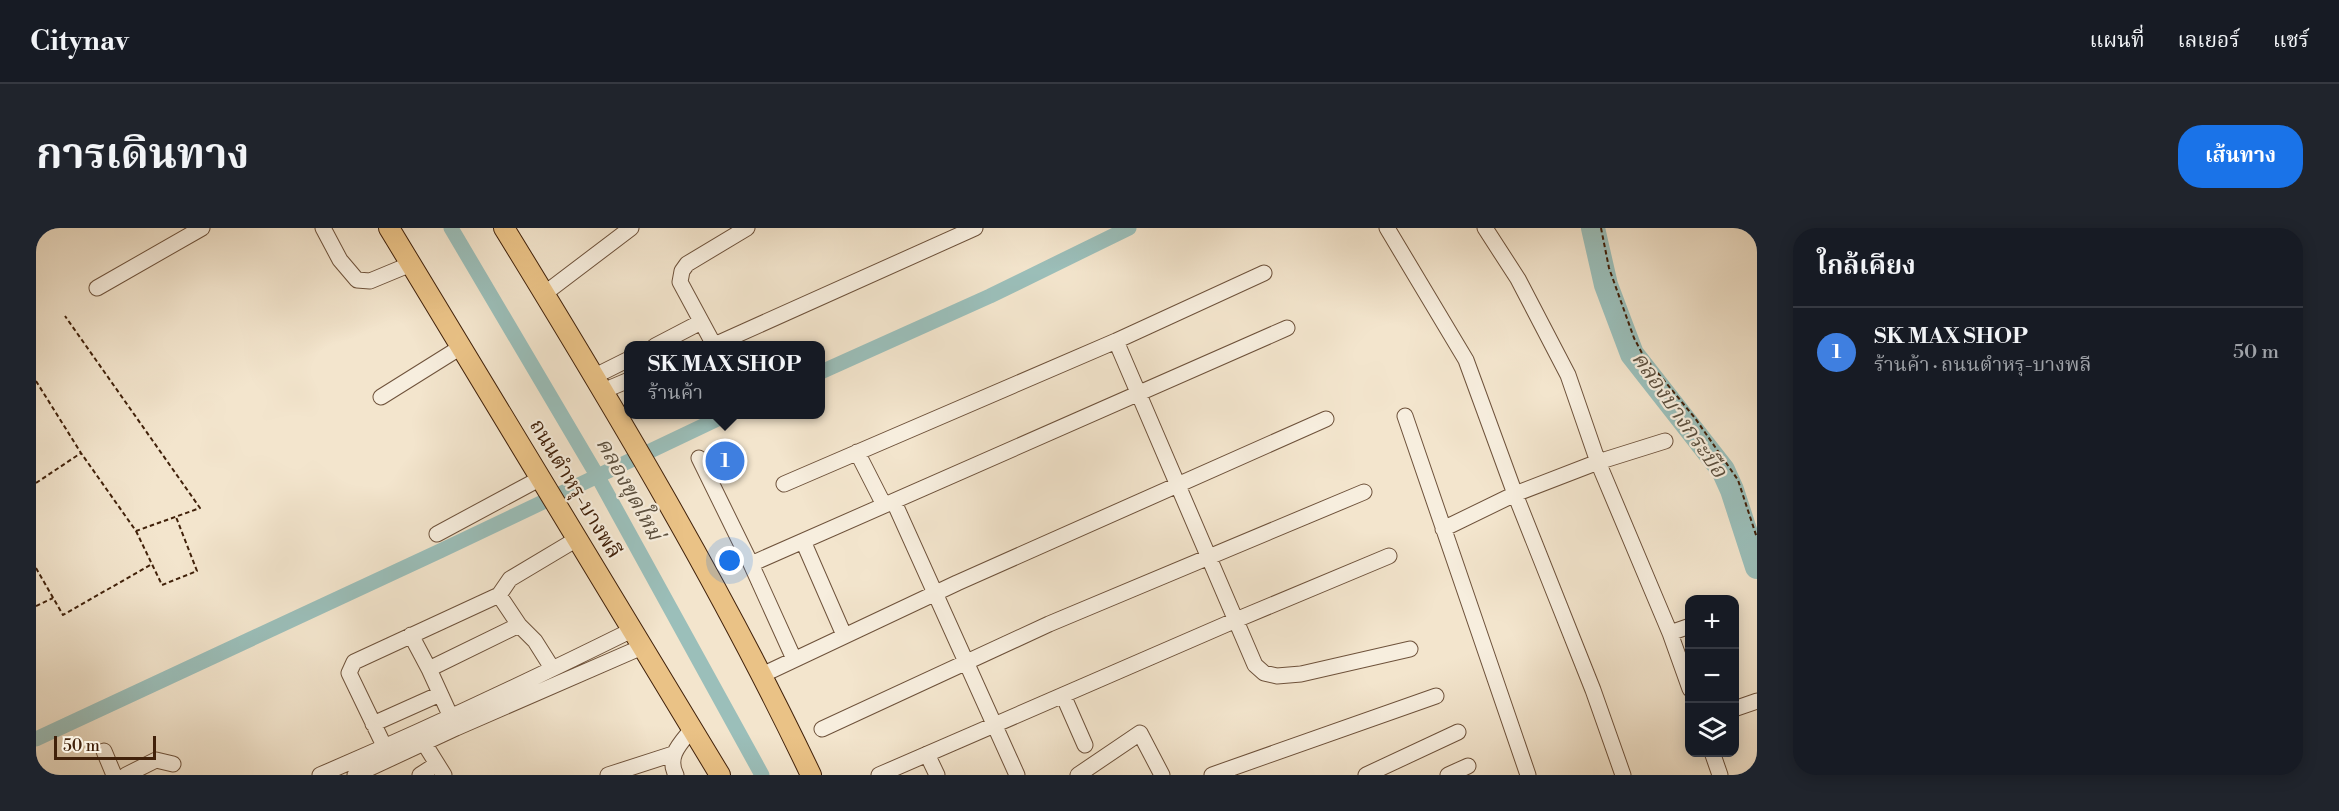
<!DOCTYPE html>
<html lang="th">
<head>
<meta charset="utf-8">
<style>
  :root { --surface:#171b24; --page:#20242c; --text:#f1f3f6; --muted:#9ea1a6; --line:#363941; --accent:#1a73e8 }
  body { margin:0; font-family:"Libre Bodoni","Noto Serif Thai",serif; background:var(--page); color:var(--text) }
  .controls { position:absolute; right:18px; bottom:18px; display:grid; overflow:hidden; border-radius:12px; box-shadow:0 3px 15px #0003 }
  .controls button { width:54px; height:54px; display:grid; place-items:center; padding:0; border:0; border-bottom:2px solid var(--line); background:var(--surface); color:var(--text); font:30px sans-serif }
  .scale { position:absolute; left:18px; bottom:15px; width:102px; box-sizing:border-box; padding-left:6px; border:3px solid #41210a; border-top:0; font-size:16px; line-height:21px; white-space:nowrap; color:#41210a; -webkit-text-stroke:4px #f7eede; paint-order:stroke }
  .you { position:absolute; left:694px; top:333px; width:21px; height:21px; margin:-15px; border:4px solid #fff; border-radius:50%; background:#1a73e8; box-shadow:0 0 0 9px #1a73e833 }
  .badge { display:grid; place-items:center; width:39px; height:39px; border-radius:50%; background:var(--accent); color:#fff; font-size:20px; font-weight:700 }
  .pin { position:absolute; translate:-50% -50%; border:3px solid #fff; box-shadow:0 2px 6px #0006 }
  .popup { position:absolute; left:588px; top:113px; width:201px; height:78px; box-sizing:border-box; display:grid; place-content:center; border-radius:12px; background:var(--surface); filter:drop-shadow(0 2px 4px #0005); font-size:20px; white-space:nowrap; color:var(--muted) }
  .popup b { font-size:22px; color:var(--text) }
  .popup::after { content:''; position:absolute; left:50%; top:100%; margin-left:-12px; border:12px solid transparent; border-top-color:var(--surface) }
  .list { margin:0; padding:0; list-style:none }
  h2 { display:flex; justify-content:space-between; align-items:center; height:78px; margin:0; padding:0 24px; font-size:26px }
  h2 small { font-size:20px; font-weight:400; color:var(--muted) }
  .list li { display:grid; grid-template-columns:39px 1fr auto; gap:18px; align-items:center; box-sizing:border-box; height:90px; padding:0 24px; border-top:2px solid var(--line) }
  .list b { display:block; font-size:22px; white-space:nowrap }
  .list p { margin:0; font-size:20px; white-space:nowrap; color:var(--muted) }
  .list em { font-size:20px; font-style:normal; color:var(--muted) }
  .icon { flex:none; width:33px; height:33px; fill:none; stroke:currentColor; stroke-width:2; stroke-linecap:round; stroke-linejoin:round }
  .map { position:relative; flex:none; width:1721px; height:547px; overflow:hidden; border-radius:24px }
  header { display:flex; align-items:center; gap:36px; box-sizing:border-box; height:84px; padding:0 30px; background:var(--surface); border-bottom:2px solid var(--line) }
  header strong { font-size:28px }
  nav { display:flex; gap:33px; margin-inline-start:auto; font-size:21px }
  .intro { display:flex; align-items:center; justify-content:space-between; box-sizing:border-box; height:144px; padding:0 36px }
  h1 { margin:0; font-size:42px }
  .button { padding:15px 27px; border-radius:24px; background:var(--accent); color:#fff; font-size:21px; font-weight:700 }
  main { display:flex; gap:36px; padding:0 36px }
  aside { flex:1; background:var(--surface); border-radius:24px; box-shadow:0 3px 15px #0003 }
  .map>svg:first-child { display:block }
  .lines { fill:none; stroke-linecap:round; stroke-linejoin:round }
  .canal { stroke:#9bbfba; stroke-width:15 }
  .river { stroke:#9bbfba; stroke-width:24 }
  .minor-casing { stroke:#6e523b; stroke-width:17 }
  .major-casing { stroke:#41210a; stroke-width:22 }
  .path { stroke:#41210a; stroke-width:2; stroke-dasharray:4.5 3; stroke-linecap:butt }
  .minor { stroke:#f7eede; stroke-width:15 }
  .major { stroke:#eac286; stroke-width:20 }
  .labels { text-anchor:middle; dominant-baseline:central; stroke-width:4.5; stroke-linejoin:round; paint-order:stroke }
  .street-label { font-size:21px; fill:#41210a; stroke:#f7eede }
  .water-label { font-size:22px; font-style:italic; fill:#5c503f; stroke:#f7eede }
</style>
</head>
<body>
<header>
<strong>Citynav</strong>
<nav><a>แผนที่</a><a>เลเยอร์</a><a>แชร์</a></nav>
</header>
<div class="intro"><h1>การเดินทาง</h1><a class="button">เส้นทาง</a></div>
<main>
<div class="map">
<svg width="1721" height="547" viewBox="0 0 1721 547">
  <rect width="100%" height="100%" fill="#f3e5cd"/>
  <filter id="stains"><feTurbulence type="fractalNoise" baseFrequency=".00333" numOctaves="4"/><feColorMatrix values="0 0 0 0 .2 0 0 0 0 .09 0 0 0 0 .02 0 0 0 .5 -.17"/></filter>
  <radialGradient id="worn" r=".72"><stop offset=".6" stop-color="#630" stop-opacity="0"/><stop offset="1" stop-color="#630" stop-opacity=".3"/></radialGradient>
  <g class="lines">
    <!-- canal -->
    <path class="canal" d="M415,0l147,249 164,298
      M785,144l169,-76 139,-68
      M0,511l404,-188 288,-137"/>
    <!-- river -->
    <path class="river" d="M1557,0l13,57 26,69 91,116 9,20 25,77"/>
    <defs>
      <path id="minor" d="M287,0l17,32 17,20 13,1 41,-17
        M1351,0l79,132 49,134 78,196 30,85
        M1449,0l33,51 50,96 30,87 72,171 20,56
        M61,60l105,-60
        M508,66l87,-66
        M1080,113l139,324 9,8 13,3 24,-2 109,-25
        M678,117l-34,-63 2,-11 5,-7 60,-36
        M619,118l46,-24
        M676,118l263,-118
        M559,148l34,-17
        M567,163l26,-11
        M345,169l80,-50
        M1369,188l123,359
        M821,224l27,53
        M663,230l52,106 43,95
        M748,256l332,-143 148,-68
        M858,274l123,273
        M1407,301l72,-35 83,-32 67,-21
        M401,306l104,-56
        M767,313l41,94
        M715,336l536,-236
        M483,397l16,16 17,27
        M1634,405l20,-7
        M375,407l18,34
        M726,447l195,-92 369,-164
        M1027,467l22,50
        M1698,481l23,-8
        M414,487l-21,-46 90,-44 -20,-30 11,-16 67,-40
        M337,496l67,-30
        M786,501l227,-105 315,-132
        M388,515l20,32
        M68,523l10,24
        M1676,524l8,23
        M891,526l10,21
        M353,528l-40,-83 5,-11 145,-67
        M90,547l30,-15 17,4
        M284,547c105,-45 209,-94 312,-145
        M319,547l101,-47 186,-81
        M384,547l17,-11
        M572,547l65,-21
        M640,547c-10,-19 5,-32 16,-46
        M843,547l357,-155 153,-64
        M1042,547l62,-42 22,42
        M1176,547l224,-79
        M1330,547l92,-43
        M1412,547l20,-9"/>
      <path id="major" d="M353,0l331,547
        M468,0c110,179 217,358 307,547"/>
    </defs>
    <!-- minor casing -->
    <use href="#minor" class="minor-casing"/>
    <!-- major casing -->
    <use href="#major" class="major-casing"/>
    <!-- path -->
    <path class="path" d="M1565,0l8,40 25,70 9,17 52,63 43,62 19,58
      M0,153l45,72 55,78 64,-23 -135,-192
      M0,255l45,-30
      M100,303l26,54 35,-14 -21,-54
      M0,340l27,47 89,-51
      M0,378l17,-8"/>
    <!-- minor -->
    <use href="#minor" class="minor"/>
    <!-- major -->
    <use href="#major" class="major"/>
  </g>
  <g class="labels">
    <!-- street labels -->
    <g class="street-label">
      <text transform="translate(539 261) rotate(59)">ถนนตำหรุ-บางพลี</text>
    </g>
    <!-- water labels -->
    <g class="water-label">
      <text transform="translate(1643 187) rotate(55)">คลองบางกระบือ</text>
      <text transform="translate(593 261) rotate(61)">คลองขุดใหม่</text>
    </g>
  </g>
  <rect width="100%" height="100%" filter="url(#stains)"/>
  <rect width="100%" height="100%" fill="url(#worn)"/>
</svg>
<div class="controls">
<button>+</button>
<button>−</button>
<button><svg class="icon" aria-label="layers" viewBox="0 0 24 24"><path d="M12 4l9 5-9 5-9-5zM3 14l9 5 9-5"/></svg></button>
</div>
<div class="scale">50 m</div>
<div class="you"></div>
<div class="pin badge" style="left:689px;top:233px;background:#3f7fe0">1</div>
<div class="popup"><b>SK MAX SHOP</b>ร้านค้า</div>
</div>
<aside>
<h2>ใกล้เคียง<small></small></h2>
<ul class="list">
<li><span class="badge" style="background:#3f7fe0">1</span><div><b>SK MAX SHOP</b><p>ร้านค้า · ถนนตำหรุ-บางพลี</p></div><em>50 m</em></li>
</ul>
</aside>
</main>
</body>
</html>
